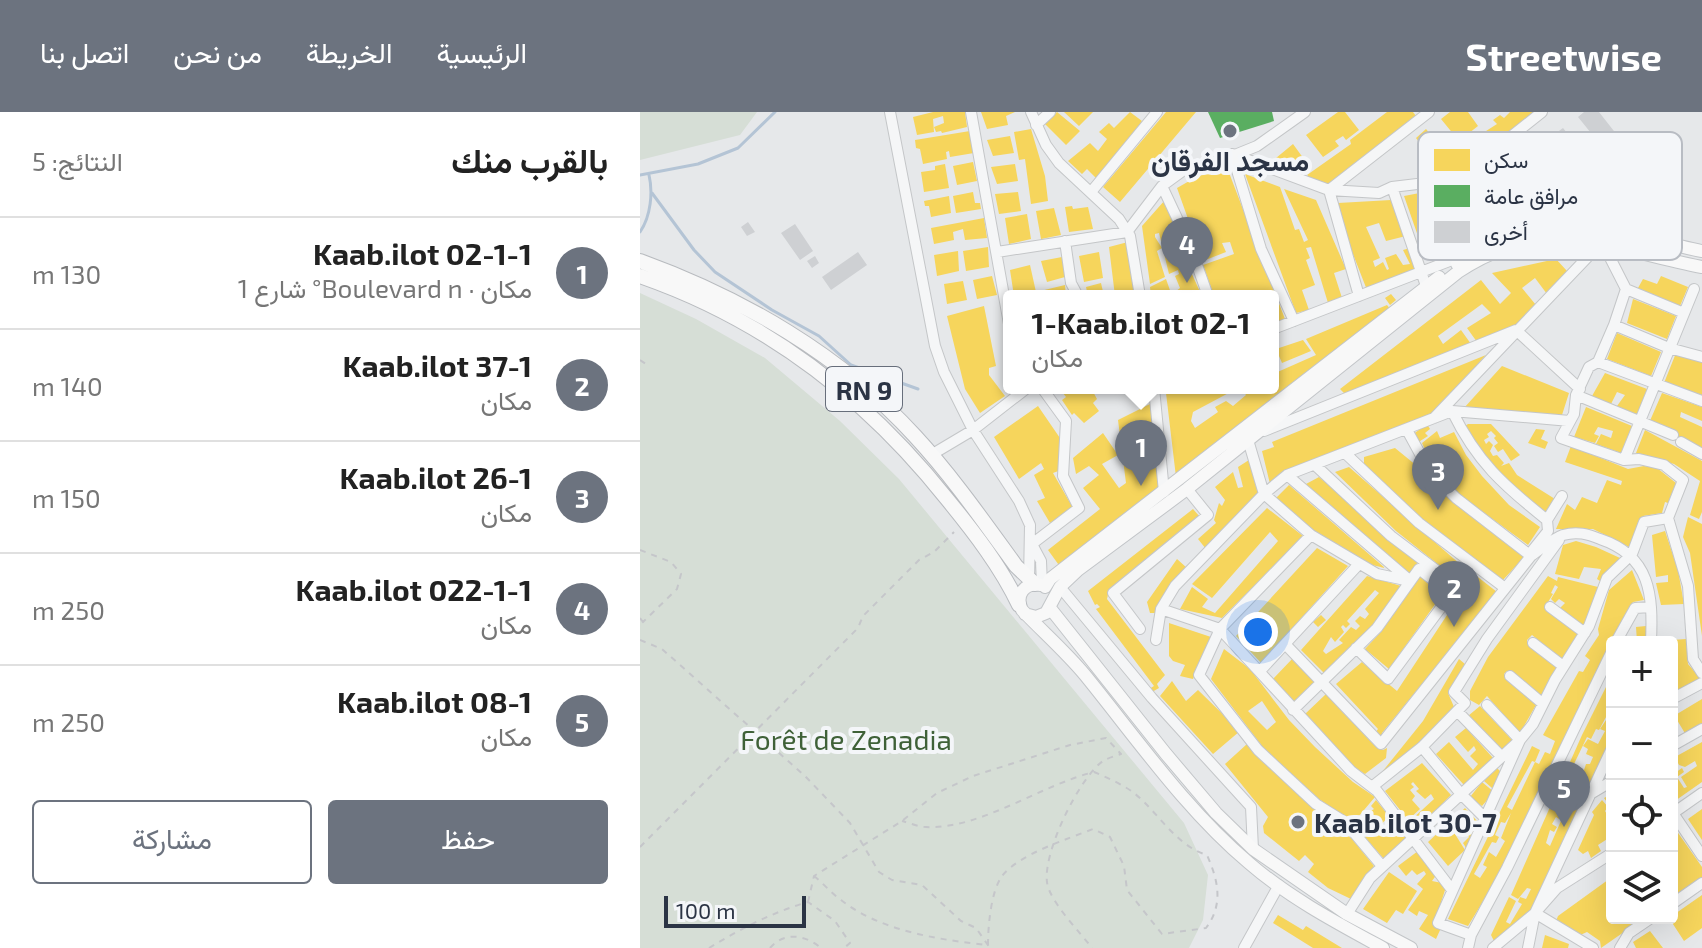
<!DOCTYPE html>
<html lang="ar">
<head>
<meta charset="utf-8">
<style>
  :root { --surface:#fff; --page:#f2f2f2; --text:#222; --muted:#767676; --line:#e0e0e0; --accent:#6c737f }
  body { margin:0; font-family:"Exo 2",Vazirmatn,sans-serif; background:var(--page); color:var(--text); direction:rtl }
  .controls { position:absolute; right:24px; bottom:24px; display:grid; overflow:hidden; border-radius:8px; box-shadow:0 8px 32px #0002 }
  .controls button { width:72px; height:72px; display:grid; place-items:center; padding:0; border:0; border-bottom:2px solid var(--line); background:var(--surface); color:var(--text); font:40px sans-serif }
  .scale { position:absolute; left:24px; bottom:20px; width:142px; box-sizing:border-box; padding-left:8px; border:4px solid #2b3445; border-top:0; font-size:22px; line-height:28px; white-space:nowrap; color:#2b3445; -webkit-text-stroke:6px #f4f6f9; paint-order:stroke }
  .you { position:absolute; left:618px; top:520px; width:28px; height:28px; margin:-20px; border:6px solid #fff; border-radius:50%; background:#1a73e8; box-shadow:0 0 0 12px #1a73e833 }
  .badge { display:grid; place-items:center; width:52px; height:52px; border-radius:50%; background:var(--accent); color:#fff; font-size:26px; font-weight:700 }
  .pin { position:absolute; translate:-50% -66px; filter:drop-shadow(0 2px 4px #0008) }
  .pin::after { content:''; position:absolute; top:42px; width:28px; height:24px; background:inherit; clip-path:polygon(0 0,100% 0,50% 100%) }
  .popup { position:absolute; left:363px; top:178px; width:276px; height:104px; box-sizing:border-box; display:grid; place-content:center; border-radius:8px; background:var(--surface); filter:drop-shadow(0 2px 6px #0005); font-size:26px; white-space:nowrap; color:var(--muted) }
  .popup b { font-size:30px; color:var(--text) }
  .popup::after { content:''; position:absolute; left:50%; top:100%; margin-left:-16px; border:16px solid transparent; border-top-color:var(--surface) }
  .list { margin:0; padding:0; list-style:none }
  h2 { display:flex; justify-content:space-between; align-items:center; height:104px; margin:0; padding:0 32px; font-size:34px }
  h2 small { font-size:26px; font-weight:400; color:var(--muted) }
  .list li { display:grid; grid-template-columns:52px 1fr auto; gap:24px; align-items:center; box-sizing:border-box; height:112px; padding:0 32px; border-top:2px solid var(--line) }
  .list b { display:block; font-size:30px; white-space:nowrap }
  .list p { margin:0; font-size:26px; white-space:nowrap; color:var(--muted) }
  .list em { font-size:26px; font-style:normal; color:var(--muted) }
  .actions { display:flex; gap:16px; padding:24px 32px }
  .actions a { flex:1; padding:18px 0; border:2px solid var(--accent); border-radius:8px; text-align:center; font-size:28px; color:var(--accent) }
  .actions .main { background:var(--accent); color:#fff }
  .icon { flex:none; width:44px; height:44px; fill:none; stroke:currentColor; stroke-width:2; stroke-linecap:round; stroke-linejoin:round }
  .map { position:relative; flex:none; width:1062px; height:836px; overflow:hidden; direction:ltr }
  header { display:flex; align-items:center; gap:48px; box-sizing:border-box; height:112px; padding:0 40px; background:var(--accent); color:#fff }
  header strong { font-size:38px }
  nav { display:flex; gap:44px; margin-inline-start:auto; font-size:28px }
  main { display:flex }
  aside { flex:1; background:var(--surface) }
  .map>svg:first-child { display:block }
  .green { fill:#d6ded6 }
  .homes { fill:#f6d55c; fill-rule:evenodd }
  .public { fill:#5aae61 }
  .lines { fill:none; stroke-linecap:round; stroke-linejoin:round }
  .stream { stroke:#b4c4d5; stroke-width:3 }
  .building { fill:#ced0d3 }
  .minor-casing { stroke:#c4c6c8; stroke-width:12 }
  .major-casing { stroke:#c2c5c8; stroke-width:14 }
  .highway-casing { stroke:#b8bbbf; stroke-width:16 }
  .path { stroke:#c5c6ca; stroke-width:2; stroke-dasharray:6 6; stroke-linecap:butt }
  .minor { stroke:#f5f6f7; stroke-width:10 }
  .major { stroke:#f8f8f8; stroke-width:12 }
  .highway { stroke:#f8f8f8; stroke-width:14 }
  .poi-dot { fill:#6c737f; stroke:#f4f6f9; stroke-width:3 }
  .labels { text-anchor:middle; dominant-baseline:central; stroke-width:8; stroke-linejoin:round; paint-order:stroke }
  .shield { fill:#f4f6f9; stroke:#676e7b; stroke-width:2 }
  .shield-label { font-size:26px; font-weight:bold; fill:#2b3445 }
  .poi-label { font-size:28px; font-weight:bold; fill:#2b3445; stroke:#f4f6f9 }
  .park-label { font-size:28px; fill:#3f6138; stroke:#f4f6f9 }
  .key { fill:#f4f6f9; stroke:#b8bcc3; stroke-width:2 }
  .key-label { font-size:22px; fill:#2b3445 }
</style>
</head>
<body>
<header>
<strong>Streetwise</strong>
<nav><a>الرئيسية</a><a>الخريطة</a><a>من نحن</a><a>اتصل بنا</a></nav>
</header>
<main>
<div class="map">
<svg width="1062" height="836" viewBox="0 0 1062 836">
  <rect width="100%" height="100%" fill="#e6e8ea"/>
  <!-- green -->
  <path class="green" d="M0,0h117l-17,23 -100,25z
    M0,181l56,26 69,39 75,63 59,58 285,344 24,52 -5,45 -14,28h-549z"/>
  <!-- homes -->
  <path class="homes" d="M293,0h32l2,15 -25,6 -1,-2 -5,1 -2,-5 10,-4 -1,-7 -10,3 1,13 -17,3 -4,-18z
    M341,0h34l-9,4 2,9 -21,4z
    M417,0l23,19 -14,14 -21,-21z
    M424,0h29l-14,14z
    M490,0l12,9 -21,30 -25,27 -9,-9 -5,5 -14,-13 22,-18 8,8 9,-12 -8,-7 10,-9 5,5z
    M526,0h30l-76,90 -17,-15z
    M698,0h7l14,18 -13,10 -3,-4 -8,5 4,5 -16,11 -17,-22z
    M747,0h26l3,4 -87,69 -15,-4 -7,-6 44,-31 -1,-4z
    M810,0h18l10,14 -19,15 -18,-22z
    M870,0h25l-52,42 -11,-14 25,-16 -4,-4 7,-5 4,3z
    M391,17l14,47 3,25 -17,3 -6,-45 -6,1 -5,-28z
    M786,17l21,25 10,-7 14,18 -12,9 -15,-20 -11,7 -17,-23z
    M330,19l4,22 -24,4 -1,-6 -3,1 1,7 -24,5 -3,-15 -4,-1 -1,-8z
    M370,24l4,17 -21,3 -6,-16z
    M653,32l16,22 -13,8 -26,-11z
    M333,50l4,19 -20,4 -4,-19z
    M305,52l4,24 -25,4 -3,-20 14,-2v-4z
    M375,52l3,17 -21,3 -6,-17z
    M588,58l57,149 -12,5v-28h-59l-11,-31 31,-11 -4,-12 -8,1 4,9 -23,9 -26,-73 21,-12z
    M605,62l35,13 15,43 4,-1 5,13 4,-2 -24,-51 32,11 30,69 -12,4 8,25 -14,5 -17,-56 -5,1 4,10 -4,2 9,25 -13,5 7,20 -13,3z
    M811,75l5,2 6,8 -11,4 5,9h7l-35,13 8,21 4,-1 -2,-5 5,-3 -4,-8 28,-11 -3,-7 11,-5 13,6 9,23 -68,26 -10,-20 -15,-43z
    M333,80l2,11h5l1,6 -25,4 -3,-17z
    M378,80l3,19 -22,3 -4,-20z
    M309,84l2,17 -20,4 -2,-11h-4l-1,-5z
    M525,88l20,59 17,37h-26l-1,-4 5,-4 -5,-12 4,-2 -1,-4 -9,4 -10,-41 -4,1v3l7,11 -5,3 8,26 -15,7 -8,-58z
    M751,88l15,36 -20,5 -7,-18 -13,4 14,31 -7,3 2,6 8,-5 4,8 2,-1 -4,-11 11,-4 7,11 7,-1 -7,-14 7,-2 8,22 -51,20 -27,-69 -2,-18z
    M432,94l1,3 15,-2 5,22 -24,3 -4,-25z
    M414,96l7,27 -20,4 -5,-28z
    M387,102l4,25 -22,5 -4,-26z
    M344,106l3,20 -22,2 -2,-11 -10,3 1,8 -20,4 -3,-16z
    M488,130l8,54h-21l-6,-49z
    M348,135l1,20 -23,4 -3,-20z
    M318,139l1,20 -22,5 -3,-21z
    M459,140l4,26 -19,4 -5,-26z
    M422,145l3,20 -18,5 -6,-21z
    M916,147l11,12 -20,23 -12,-16 -13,10 14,17 -21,22 -38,15 -10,-14 24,-15 -9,-9 -44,32 5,8 18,-14 10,14 -126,50 -5,-5 141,-109 19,24 11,-11 -19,-20z
    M390,153l6,27 -22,4 -4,-26z
    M352,164l5,19 -20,4 -4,-19z
    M1021,164l27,11 -8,19 -42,-18 5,-9 14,5z
    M526,167l6,17h-21l-1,-9z
    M323,169l4,19 -20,4 -3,-20z
    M461,171l3,13h-16l-2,-9z
    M425,173l1,11h-29l-1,-4z
    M751,182l5,6 -6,5 -5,-7z
    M993,187l43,17 -9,23 -40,-16z
    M747,193l4,5 -215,167 -10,-84 12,-5h60l-45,24 -2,9 4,7 23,-16 -3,-5 11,-6 7,5 13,-11 -2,-3 6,-4h23v-14l43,-19 -10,-16z
    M344,194l12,60 -7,2v7l16,21 -25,17 -15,-24 -18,-73z
    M977,221l44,19 -10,24 -44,-17z
    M663,228l8,11 -29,12 -6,-14z
    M1036,241l26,8v35l-38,-13z
    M846,243l-54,59 -162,70 -8,-33 12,-4 -2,-5z
    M862,254l67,27 -7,22 -98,-7z
    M965,261l42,16 -10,26 -20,-9 8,-11 -8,-3 -6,12 -19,-8z
    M419,276h32l6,11 -4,4 6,8 -15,12 -10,-10 -2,2 -10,-15 4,-3z
    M1022,281l40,14v14l-21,-9 -1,5 22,10v23l-53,-27z
    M510,292l10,86 -99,78 -13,-18 52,-41 -17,-21 16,-13 -10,-9 -13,8 -3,-16 30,-25 15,22 -16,9 17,24 7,-5 -8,-63z
    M398,294l24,35 -1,29 -8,3 20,35 -23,15 -13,-22 8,-3 -11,-23 10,-6 -3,-6 -22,16 -25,-42z
    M946,295l46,19 -11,27 -25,-9 5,-10 10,4 2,-7 -15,-4 -4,7 5,2 -4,7 -21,-6z
    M787,312l3,5 -5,4 3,3 -11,7 -5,-8z
    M828,312h23l29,31 -9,6 -8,-12 -5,3 -4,-6 4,-3 -4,-5 2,-2 -5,-5 -4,3 2,3 -5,3 2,4 3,-3 4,4 -3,6 3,5 4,-1 7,8 -3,3 8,-3 8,12 38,24 -10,13 -32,-24 -34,-39 -14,-23z
    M896,317l9,1 -4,9 7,3 -3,7 -17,-6z
    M1005,318l57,31v51l-3,7 -9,-4 10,-34 -26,-17 -38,-11z
    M797,319l3,7 14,-6 12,23 16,21 27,29 31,22 -12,18 -67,-49 -27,-27 -12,-26z
    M931,334l57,23 16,-3 13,2 19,15 -8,20 -3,-1 -3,11 -19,3 -14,31 -36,-18h-37l11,-25 8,6 7,-13 15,6 10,-23 14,5 1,-4 -57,-19z
    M755,336l131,107 -23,25 -83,-62 -56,-54v-7z
    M609,348l9,34 -52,55 -8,-10 18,-16 -2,-3 5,-17 3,3 3,-6 -10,-13 18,-15 5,16 5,-1 -5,-20z
    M709,355l112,98 -7,12 -58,-46 -61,-59z
    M679,365l99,85 -10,13 -102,-91z
    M649,373l96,83 -13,-3 -58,-33 -39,-33z
    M627,396l36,28 -81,82 -42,-9 12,-22 16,12 -6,8 13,6 63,-72 -8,-9 -58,66 -20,-14z
    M553,397l7,8 -91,73 -2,9 58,76 -8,9 2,4 -7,4 -3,-3 5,-3 -58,-77 4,-2 -3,-3 -2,1 -7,-14z
    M1048,405l14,7v112l-12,-83 -7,-16z
    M1025,419l13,39 6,34 -23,1 -5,-22 12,-1v-7l-12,2 -4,-42z
    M936,429l20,6 24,11 -20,23 -3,-2 4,-10 -17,-2 -5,12 -24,-5 8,-29z
    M677,436l31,18 -87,97 -25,-27z
    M537,447l10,9 -21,23 -11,22h-5l-3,-11z
    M992,458l12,30 -11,2 -137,278 -28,46 -20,-7 84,-173 8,4 -5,12 -3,-1 -25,46 5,3 23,-48 4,2 6,-12 5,2 5,-13 -12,-6 36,-64 4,1 7,-12 -5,-4 14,-21 -1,-6 11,-39zM871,701l-10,25 4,3 -9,16 -7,-5 -6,13 4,2 -7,11 -6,-4 18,-32 4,1 3,-6 -4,-2 6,-13 4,1z
    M834,462l23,18 -115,141 4,2 -3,4 -8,-6 3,-4 -42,-45 26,-22 35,29z
    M727,464l34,10 -27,39 -50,48 -23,-23zM735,478l4,3 -14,16 4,5 -4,5 -5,-3 -5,5 5,5 -4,4 -5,-3 -12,13 4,3 -17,11 -3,-3 8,-14 4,5 9,-10 -3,-5 2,-2 3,3 4,-4 -3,-3z
    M780,464l21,20 -52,73 -24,-20 16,-17z
    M908,464l9,5 1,-4 40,10 -14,39 -24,-18 5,-5 -6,-4 -4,4 -4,-4 7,-12 -3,-2 -4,8 2,1 -8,13 35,28 -18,24 -30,-24 -5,5v3l30,24 -16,29 -29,-23 -5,-2 -3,3 32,31 -16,28 -33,-37 -8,9 -9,-5v-9l18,-34z
    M681,503l5,5 -8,7 -5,-5z
    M529,511l42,14 -18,42 -13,-3 5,-11 -12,-4 -4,-5z
    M1006,514v16h-9l-1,-15z
    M1046,527l2,25 12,14 -28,16v-54z
    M584,537l26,20 39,51 26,27 38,35 22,15 -22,26 -34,-24 -54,-49 -54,-71zM622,589l14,21 -9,8 -19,-19z
    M653,546l22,24 -21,21 -21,-24z
    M819,547l6,5 -17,29 6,14 -39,39 -33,26 41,-51z
    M972,563v31l-13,24 -3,-1 -5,10 -4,-2 -13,27 10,6 2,-6h4l3,-7 -7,-3 2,-5 -5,-3 5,-7 10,5 7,-13 -5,-2 12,-18v28l-79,169 -39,33 -3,-6 18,-38 7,4 -10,21 4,2 12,-20 -4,-2 2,-5 6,2 5,-10 -4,-1 -9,11 -7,-4 71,-160zM928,666l9,6 -27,62 -4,-3 4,-13 4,2 3,-5 -5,-3 4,-7 3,2 5,-13 -4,-3 10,-17 -5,-3z
    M532,569l14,20 12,-11 42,41 -27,23 -53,-58z
    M686,582l50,53 7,3 4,-2 -1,10 -21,16 -11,-7 -49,-53z
    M1062,587v26l-16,10 -9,-15 -5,3v-6z
    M840,594l32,34 -10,10 -34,-34z
    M826,616l27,30 -29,27 -28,-31 13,-12 24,28 5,-6 -8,-8 6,-6 -2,-4 -6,6 -13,-15z
    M1062,630v40l-30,21v-28l10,-7 2,4 -7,5 7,11 3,-1 -6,-10 16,-11 -2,-5 -10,6 -6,-2 -4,-8z
    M607,632l46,46 59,49 22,27 -23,33 -23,-11 -20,-16 6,-8 -9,-9 -6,6 -35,-28 -1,-7 5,-9 -43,-53z
    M782,651l29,32 -34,34 -7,-8 24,-22 -3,-5 -6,5 -9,-8 3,-2 -6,-7 -2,2 3,3 -4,3 5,6 -3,4 8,9 -12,11 -23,-29z
    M857,656l7,7 -12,13 -8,-7z
    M842,670l12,10 -12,14 -12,-9z
    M972,682v15l-8,-11z
    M736,688l13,16 -12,13 8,5 3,-2 -2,-4 9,-8 12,18 -23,21 -27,-31 11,-9 -2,-5 8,-5 -3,-3z
    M962,688l6,7 -3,4 3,5 4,-4v24l-14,9 3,6 -10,7 -3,-7 -5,3 -5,-4 16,-35 -2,-3z
    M825,696l14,15 -13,25 -3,-5 6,-6 -5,-10 6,-5 -2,-1 -13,13 10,16 -17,16 -20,-24z
    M1062,697v31l-14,-21z
    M1036,718l26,37v12l-30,20v-66z
    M778,739l19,23 -5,7 15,3 -13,40 7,4 -5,11 -17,-10 9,-14 -9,-4 -2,5 -9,-6 15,-21 -6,-5 9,-10 -2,-3 -7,4 -5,-5 -6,6 -8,-10z
    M749,760l28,19 -14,23 -7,-4 -9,13 -24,-14z
    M972,765v41h32l-43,30 -1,-7 -13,-9 -9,4 -22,-15 2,-5z
    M1062,783v33l-18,13 -15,-23z
    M638,803l25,15 3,-4 36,22h-29l-40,-25z
    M1010,819l13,17h-27l-3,-6z
    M905,823l24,9 -1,4h-26z"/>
  <!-- public -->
  <path class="public" d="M568,0h64l2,9 -54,17z"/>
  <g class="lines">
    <!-- stream -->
    <path class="stream" d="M0,63l58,-11 40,-16 37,-36
      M12,81l42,57 21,22 57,38 47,26 32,29 67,24
      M0,120c11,-16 13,-40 9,-57"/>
  </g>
  <!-- building -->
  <path class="building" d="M944,0h15l44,56 -14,12 -51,-63z
    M923,16l32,40 -14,12 -33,-41z
    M891,40l5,6 4,-3 13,17 -18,14 -18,-24z
    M860,63l22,23 53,-13 23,8 9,-3 65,20 2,10 -2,6 -14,-1 -43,-14 -9,2 -18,-5 -56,13 -18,-6 -24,-27 -1,-4z
    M108,110l7,10 -8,4 -6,-9z
    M155,112l18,27 -13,9 -19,-27z
    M218,140l9,13 -36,25 -9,-13z
    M175,144l4,7 -7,5 -5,-7z"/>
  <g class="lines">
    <defs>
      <path id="minor" d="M250,0l45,234 9,26 29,58 46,71 11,24 -1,56
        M331,0l38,212
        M391,0l15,33 13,18 60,56 11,17 10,60
        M396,13l14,-13
        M592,42l97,36 50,3 13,-6 42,-5h20l88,-70
        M592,42l29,95 33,72
        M522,74l29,62 17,48
        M752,75l34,99
        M451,80l66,-80
        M425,129l6,42 7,13
        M357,140l130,-20 35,-46 22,-16 36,-9 37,-15 48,-34
        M986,177l58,24
        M719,184l-30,-106 100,-78
        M974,213l55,23 33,9
        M633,217l192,-74
        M958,250l104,39
        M514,276l10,104
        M936,283l97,40
        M812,299c25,51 51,74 95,109
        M767,318l23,42 26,26 75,58
        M624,319l252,-101 64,59
        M608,328l16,54 47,41 66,39 33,7
        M1041,330l21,12
        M706,342l73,69 86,65
        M291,343l42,-25 54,-42
        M984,348l70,-171
        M647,363l120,103
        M1028,406l20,68 5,73 9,14
        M671,423l-91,94 -21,46 59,75 58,54 29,18 37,44
        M392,432l47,-36 -16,-32 3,-55 -24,-33
        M393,434l8,15 1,24
        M892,439l16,-20 -1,-11 15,-24
        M816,473l14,-22
        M420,475l92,111 99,109 2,42
        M910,495l35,26
        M521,497l59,20 131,142 26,20 75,99
        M500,517l-27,-36 95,-78 -21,-26
        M516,528l5,-31 14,-23 89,-92 23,-19 165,-64 118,10
        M976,530l19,-34 16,-1
        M893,531l30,23
        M646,533l95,99 150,-188c10,-7 21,-17 32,-21 14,-4 25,-1 37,4 51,17 53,56 51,103
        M716,536l32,31 63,-85
        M620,559l99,-107
        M870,564l32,27
        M1032,587l30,-16
        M653,598l84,-82 42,-59 32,25 5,-9 -65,-49 -76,-71
        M817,599l45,46
        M1032,634l30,-17
        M782,635l39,47 25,25
        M733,674l49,-39 43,-44 -11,-11 33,-53 72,-99
        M952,681l20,-12
        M1033,701l29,43
        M1032,702l30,-21
        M1032,792l30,-21
        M895,801l58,35
        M707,802l23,-36 150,-138 13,-16 22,-44 34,-54 18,-48 25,-24 12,-32 24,-4 15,-38 -19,-15 -25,-6 -15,1 -63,-22 13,-24 2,-19 13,-28 9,-5 16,-37 12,-36 -24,-47 -168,176
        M831,823l-33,-12 82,-183 -33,-35
        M604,836l35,-63
        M828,836l3,-13 36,-67 105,-217
        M853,836l42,-35 77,-165
        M888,836l7,-35 22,-25 55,-35
        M980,836l9,-15 22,-15"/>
      <path id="major" d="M817,152c42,-30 102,-48 154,-37 31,6 60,19 91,24
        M401,473c-17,-3 -26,10 -19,25 21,22 44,42 63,65 52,64 101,135 164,188 39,34 88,60 134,85
        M405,475l5,-8 389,-302
        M410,496l116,146 50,59 37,36 94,65 64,34
        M385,502l11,3 10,-4 14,-26 18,-17 109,-81 271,-217c91,-60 149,-23 244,-5"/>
      <path id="highway" d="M0,149c102,37 201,94 275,175 37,40 69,86 101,130l19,18
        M0,164c124,43 226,121 307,223 27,33 54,68 72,106"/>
    </defs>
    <!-- minor casing -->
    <use href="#minor" class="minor-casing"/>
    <!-- major casing -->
    <use href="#major" class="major-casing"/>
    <!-- highway casing -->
    <use href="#highway" class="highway-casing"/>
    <!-- path -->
    <path class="path" d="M0,248l9,6
      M0,438l31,12 10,12 -4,15 -34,33
      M0,506l3,4 -3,3
      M0,528l22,9 143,127 45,47 29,49 13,8 30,5 39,36 15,7 14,20
      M0,735l218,-219 5,-12 56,-56 15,-8 20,-20
      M174,764c9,7 17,17 27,24 39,31 99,40 147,45 0,-19 3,-54 14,-69 17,-22 66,-37 91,-47l17,8 14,29 3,24 35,44 44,-6c18,-24 12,-48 1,-73 -31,-9 -49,-43 -73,-62 -12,-9 -26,-15 -40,-21 -53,13 -115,58 -168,55 -8,0 -16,-4 -24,-6
      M168,790l6,-26 88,-55 35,-28 36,-17 97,-31 36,-7 15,16c-6,2 -13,4 -18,7 -24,17 -60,91 -56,121 2,19 33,50 45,66
      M69,836c31,-19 64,-36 99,-46l27,19 15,22 -6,5
      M130,836c14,-17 36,-13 51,0"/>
    <!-- minor -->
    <use href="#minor" class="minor"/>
    <!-- major -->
    <use href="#major" class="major"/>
    <!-- highway -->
    <use href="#highway" class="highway"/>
  </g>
  <!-- markers -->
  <g class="poi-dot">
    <circle cx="590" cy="19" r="8"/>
    <circle cx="658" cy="710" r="8"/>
  </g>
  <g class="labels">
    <!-- shield labels -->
    <rect class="shield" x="186" y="255" width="76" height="44" rx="6"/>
    <g class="shield-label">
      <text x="224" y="277">RN 9</text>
    </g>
    <!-- poi labels -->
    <g class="poi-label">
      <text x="590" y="48">مسجد الفرقان</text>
      <text x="674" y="710" text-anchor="start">Kaab.ilot 30-7</text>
    </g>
    <!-- park labels -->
    <g class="park-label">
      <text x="206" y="627">Forêt de Zenadia</text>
    </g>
  </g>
  <!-- legend -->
  <rect x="778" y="20" width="264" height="128" rx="12" class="key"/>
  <rect x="794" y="37" width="36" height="22" fill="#f6d55c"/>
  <rect x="794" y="73" width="36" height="22" fill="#5aae61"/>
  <rect x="794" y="109" width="36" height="22" fill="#ced0d3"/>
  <g class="key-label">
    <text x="844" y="56">سكن</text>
    <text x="844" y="92">مرافق عامة</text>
    <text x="844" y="128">أخرى</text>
  </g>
</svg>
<div class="controls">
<button>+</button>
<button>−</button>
<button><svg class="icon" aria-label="locate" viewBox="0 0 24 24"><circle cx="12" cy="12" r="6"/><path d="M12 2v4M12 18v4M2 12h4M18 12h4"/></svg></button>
<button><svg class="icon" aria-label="layers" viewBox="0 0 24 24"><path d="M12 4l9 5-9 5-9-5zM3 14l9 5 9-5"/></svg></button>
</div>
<div class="scale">100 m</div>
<div class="you"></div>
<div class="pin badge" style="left:501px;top:374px">1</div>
<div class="popup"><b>1-Kaab.ilot 02-1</b>مكان</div>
<div class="pin badge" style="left:814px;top:515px">2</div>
<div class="pin badge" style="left:798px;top:398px">3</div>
<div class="pin badge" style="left:547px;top:171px">4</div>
<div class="pin badge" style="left:924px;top:715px">5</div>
</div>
<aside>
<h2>بالقرب منك<small>النتائج: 5</small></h2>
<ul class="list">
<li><span class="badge">1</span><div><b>1-Kaab.ilot 02-1</b><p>مكان · Boulevard n° شارع 1</p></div><em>130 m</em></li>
<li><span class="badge">2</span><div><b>Kaab.ilot 37-1</b><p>مكان</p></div><em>140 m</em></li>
<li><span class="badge">3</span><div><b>Kaab.ilot 26-1</b><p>مكان</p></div><em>150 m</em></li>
<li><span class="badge">4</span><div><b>1-Kaab.ilot 022-1</b><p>مكان</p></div><em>250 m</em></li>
<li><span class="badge">5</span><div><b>Kaab.ilot 08-1</b><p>مكان</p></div><em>250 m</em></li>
</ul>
<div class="actions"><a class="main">حفظ</a><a>مشاركة</a></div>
</aside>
</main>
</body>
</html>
